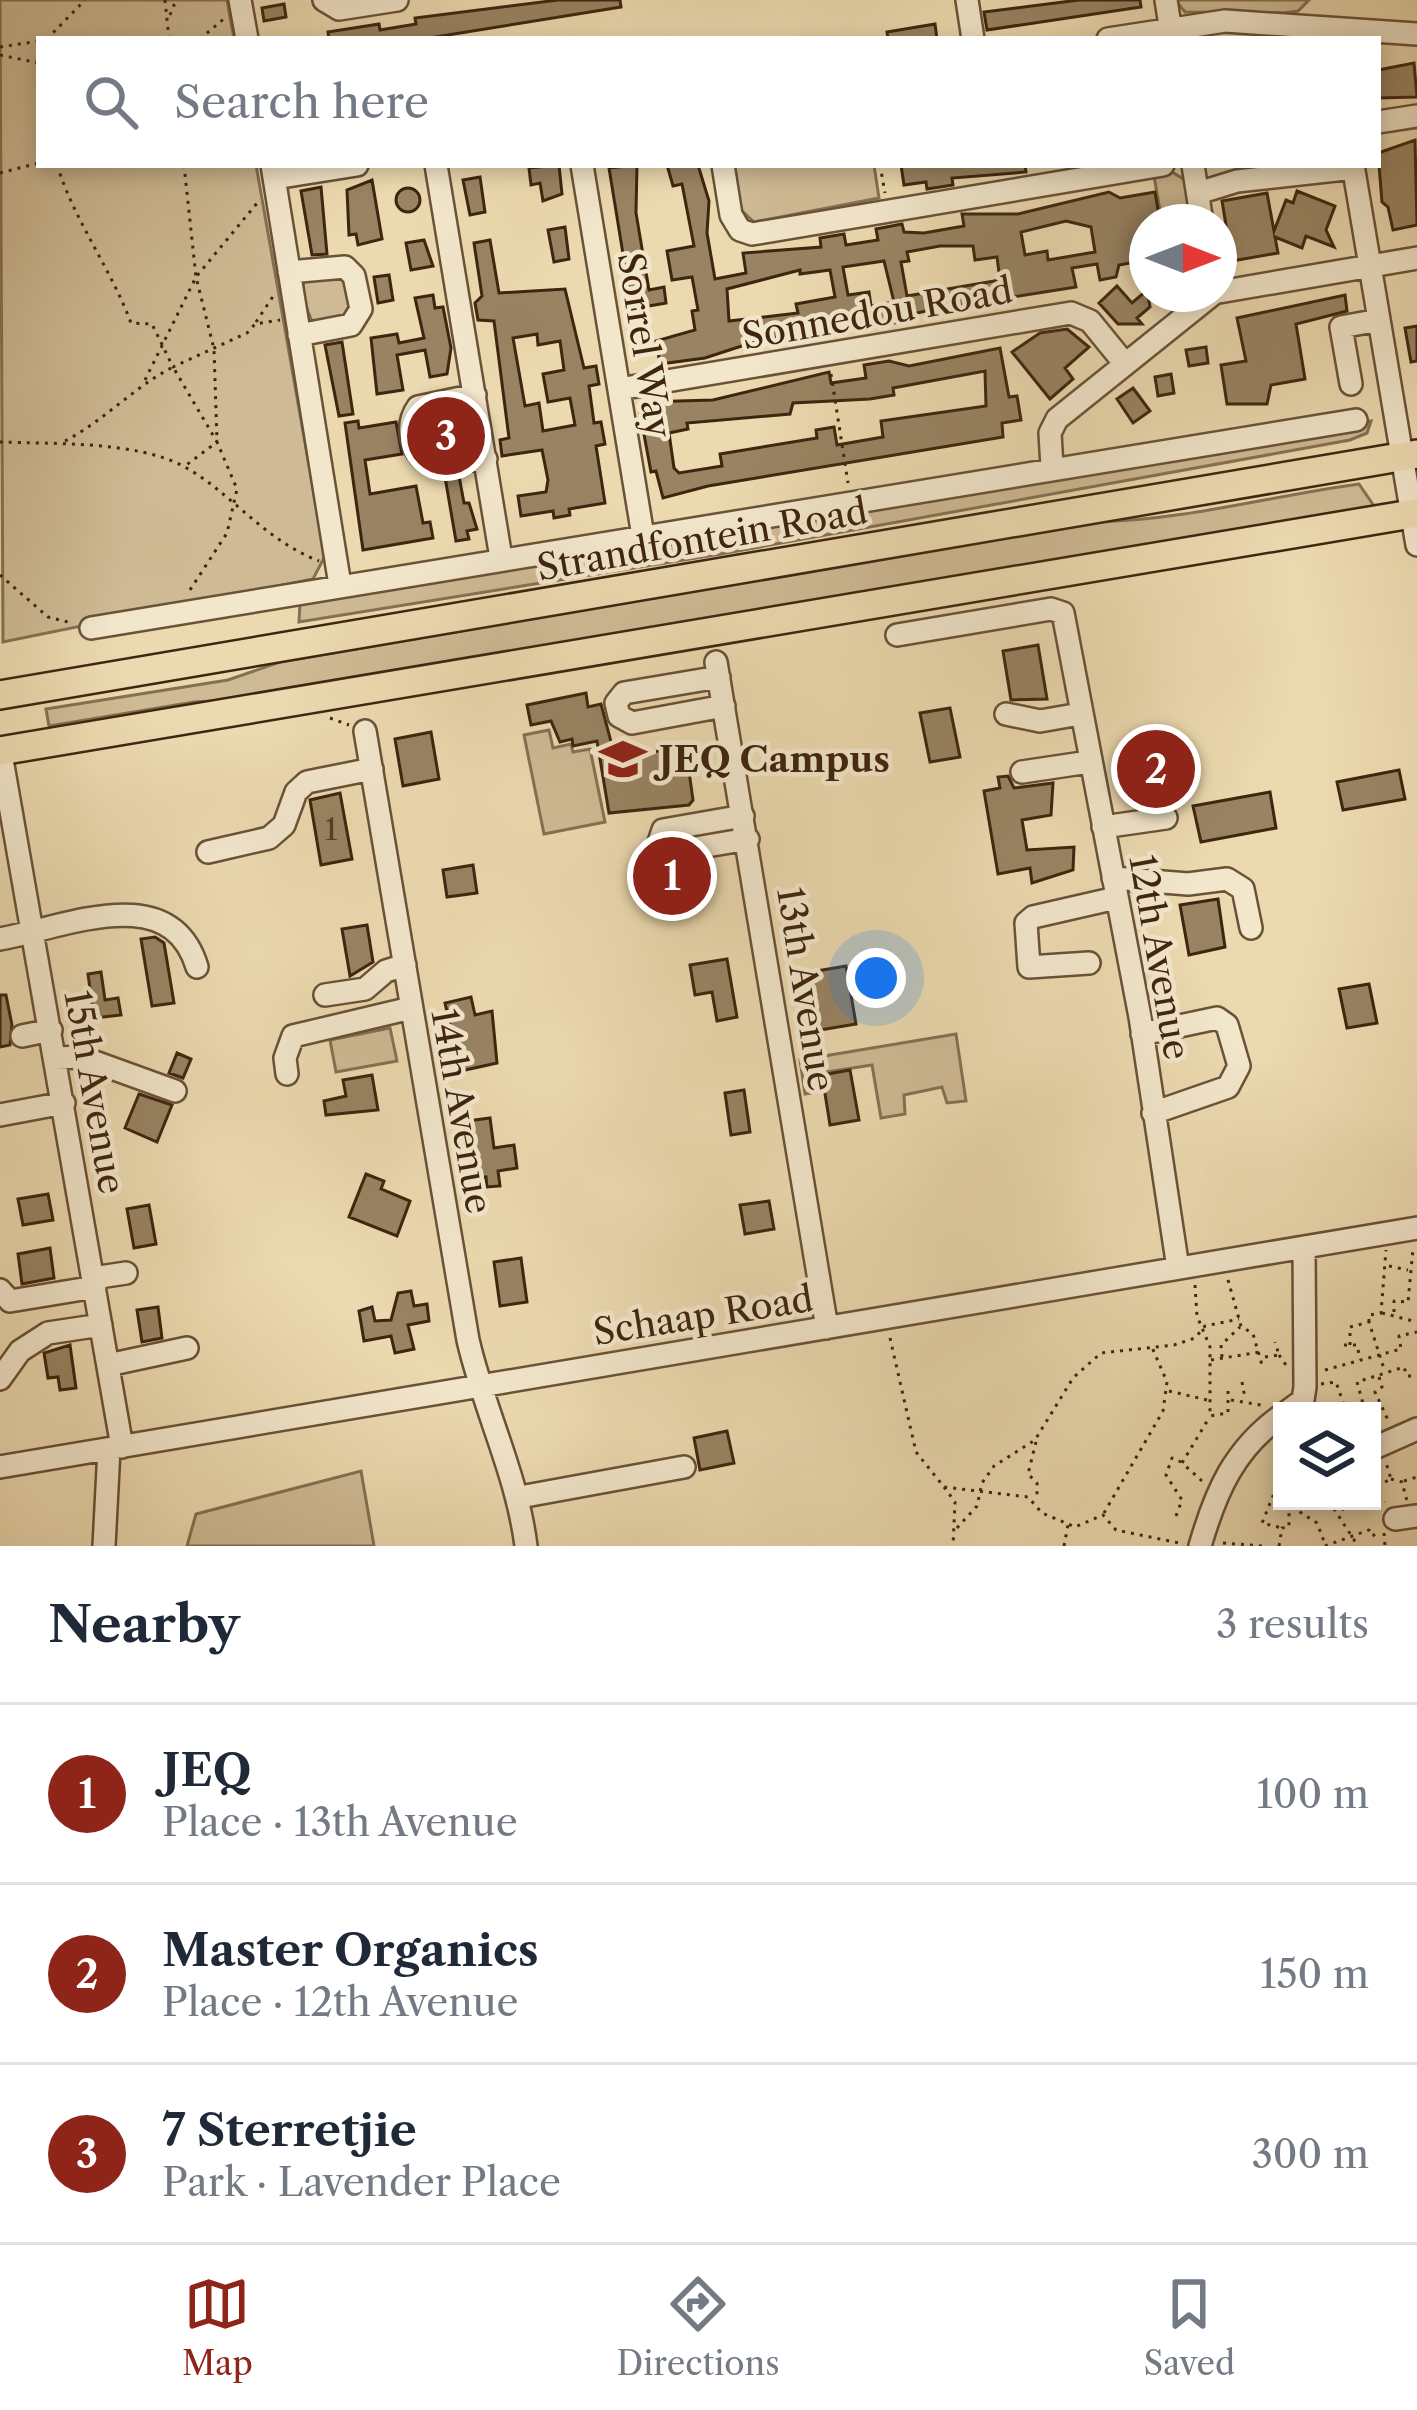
<!DOCTYPE html>
<html lang="en">
<head>
<meta charset="utf-8">
<style>
  :root { --surface:#fff; --page:#f6f6f7; --text:#1f2937; --muted:#747a83; --line:#e0e1e3; --accent:#8f2418 }
  body { margin:0; font-family:"Libre Caslon Text",serif; background:var(--page); color:var(--text) }
  .controls { position:absolute; right:36px; bottom:36px; display:grid; overflow:hidden; border-radius:0px; box-shadow:0 6px 18px #0003 }
  .controls button { width:108px; height:108px; display:grid; place-items:center; padding:0; border:0; border-bottom:3px solid var(--line); background:var(--surface); color:var(--text); font:60px sans-serif }
  .compass { position:absolute; left:1129px; top:204px; width:108px; height:108px; border-radius:50%; background:var(--surface); box-shadow:0 6px 18px #0003; rotate:90deg }
  .you { position:absolute; left:876px; top:978px; width:42px; height:42px; margin:-30px; border:9px solid #fff; border-radius:50%; background:#1a73e8; box-shadow:0 0 0 18px #1a73e833 }
  .badge { display:grid; place-items:center; width:78px; height:78px; border-radius:50%; background:var(--accent); color:#fff; font-size:39px; font-weight:700 }
  .pin { position:absolute; translate:-50% -50%; border:6px solid #fff; box-shadow:0 3px 12px #0006 }
  .list { margin:0; padding:0; list-style:none }
  h2 { display:flex; justify-content:space-between; align-items:center; height:156px; margin:0; padding:0 48px; font-size:51px }
  h2 small { font-size:39px; font-weight:400; color:var(--muted) }
  .list li { display:grid; grid-template-columns:78px 1fr auto; gap:36px; align-items:center; box-sizing:border-box; height:180px; padding:0 48px; border-top:3px solid var(--line) }
  .list b { display:block; font-size:45px; white-space:nowrap }
  .list p { margin:0; font-size:39px; white-space:nowrap; color:var(--muted) }
  .list em { font-size:39px; font-style:normal; color:var(--muted) }
  .icon { flex:none; width:66px; height:66px; fill:none; stroke:currentColor; stroke-width:2; stroke-linecap:round; stroke-linejoin:round }
  .map { position:relative; flex:none; width:1417px; height:1546px; overflow:hidden }
  .search { position:absolute; background:var(--surface); box-shadow:0 6px 18px #0003; left:36px; right:36px; top:36px; height:132px; display:flex; align-items:center; gap:30px; box-sizing:border-box; padding:0 42px; border-radius:0px; color:var(--muted); font-size:45px }
  .sheet { height:696px; background:var(--surface) }
  nav { display:flex; justify-content:space-around; align-items:center; box-sizing:border-box; height:168px; border-top:3px solid var(--line); background:var(--surface); font-size:33px; color:var(--muted) }
  nav a { display:grid; justify-items:center; gap:6px }
  nav .on { color:var(--accent) }
  .map>svg:first-child { display:block }
  .green { fill:#ceba94; stroke:#867052; stroke-width:3 }
  .building { fill:#988362; stroke:#3f250f; stroke-width:3; fill-rule:evenodd }
  .lines { fill:none; stroke-linecap:round; stroke-linejoin:round }
  .minor-casing { stroke:#6a5237; stroke-width:26 }
  .major-casing { stroke:#3f250f; stroke-width:32 }
  .path { stroke:#3f250f; stroke-width:3; stroke-dasharray:3 6; stroke-linecap:butt }
  .minor { stroke:#f2e6cb; stroke-width:21 }
  .major { stroke:#ebd9af; stroke-width:27 }
  .labels { text-anchor:middle; dominant-baseline:central; stroke-width:9; stroke-linejoin:round; paint-order:stroke }
  .number-label { font-size:30px; fill:#553c24 }
  .street-label { font-size:36px; fill:#3f250f; stroke:#f2e6cb }
  .poi-label { font-size:36px; font-weight:bold; fill:#3f250f; stroke:#f2e6cb; text-anchor:start }
</style>
</head>
<body>
<div class="map">
<svg width="1417" height="1546" viewBox="0 0 1417 1546">
  <rect width="100%" height="100%" fill="#ebd9af"/>
  <filter id="stains"><feTurbulence type="fractalNoise" baseFrequency=".00167" numOctaves="4"/><feColorMatrix values="0 0 0 0 .2 0 0 0 0 .09 0 0 0 0 .02 0 0 0 .5 -.17"/></filter>
  <radialGradient id="worn" r=".72"><stop offset=".6" stop-color="#630" stop-opacity="0"/><stop offset="1" stop-color="#630" stop-opacity=".3"/></radialGradient>
  <!-- green -->
  <path class="green" d="M0,0h227l7,39h-195v126h217l69,391 -12,23 -310,63z
    M1175,0h134l-11,11 -15,2 -98,-1z
    M734,165h140l5,33 -125,24 -13,-12z
    M1172,172l13,8 8,42h-31l-8,-46z
    M332,275l12,3 9,34 -4,6 -37,3 -11,-26 3,-14z
    M459,404l9,9 5,29 -8,10 -41,1 -6,-22 7,-20z
    M1371,421l-4,12 -17,7 -629,114 -422,68 1,-19 847,-140z
    M1359,484l15,22 -8,4 -1114,189 -58,3 -145,24 -3,-17 182,-29 52,-18 817,-140c89,-2 174,-26 262,-38z
    M549,730l4,18 18,-4 2,8 17,-3 15,73 -61,12 -20,-99z
    M390,1028l7,33 -61,11 -6,-32z
    M956,1034l10,67 -19,2 -5,-16 -38,8 1,19 -24,4 -9,-53 -52,8 2,18 -17,3 -5,-34z
    M361,1471l13,75h-187l9,-32z"/>
  <!-- building -->
  <path class="building" d="M558,0h62l1,7 -198,32h-94l-1,-7 51,-8 1,6 36,-6 -1,-6z
    M1079,0h61l1,7 -154,23 -3,-18z
    M284,4l2,13 -22,4 -2,-13z
    M935,24l2,15h-49l-1,-7z
    M1414,63l3,34 -39,1v-28z
    M1415,140l2,85 -24,5 -5,-23 -6,-5 -4,-49z
    M559,165l3,29 -19,7 -3,-18 -9,2 -2,-17z
    M637,165l-1,48 13,77 15,-3 2,16 -34,6 -23,-141z
    M667,165h31l11,36 -2,32 8,46 31,-6 -3,-20 78,-6 -1,-9 24,-4 2,11 32,-5 -2,-11 26,-5 2,8 20,1 40,-7 -2,-12h56l91,-22 11,6 35,-6 5,30h-13v38l-28,5 -3,12 -16,3 -3,-16 -25,4 4,19 -145,23 -23,5 1,6 -149,19 -55,18 -45,6 -4,-23 39,-11 -3,-19 6,-1 -6,-33 -20,3 -5,-29 27,-5 -12,-62 -9,2zM1066,221l25,6 4,25 -47,8 -1,-9 -22,4 -4,-23zM940,246h33l2,14 22,-3 3,23 -93,16 -6,-34 8,-1 -2,-9zM884,261l10,41 -23,4 -2,-14 -21,3 -5,-28zM800,270v4l30,-4 5,27 -39,7 2,9 -69,8 -2,-32z
    M901,165h124l1,7 -74,6 1,7 -26,4 -1,-7 -22,3z
    M480,177l5,35 -15,3 -7,-35z
    M372,180l10,59 -24,6 -2,-11 -7,1 -2,-45z
    M321,187l6,67 -15,1 -11,-64z
    M396 200a12 12 0 1 1 24 0a12 12 0 1 1-24 0Z
    M1297,191l38,15 -9,24 8,17 -28,-11 -4,12 -27,-11 3,16 -46,8 -10,-60 45,-8 7,38 12,-31 7,3z
    M565,227l4,32 -15,3 -6,-32z
    M424,240l9,26 -22,4 -5,-27z
    M490,240l9,53 66,-4 19,79 12,-2 3,18 -10,2 5,37 7,-1 4,22 -9,2 9,57 -36,6 1,6 -16,3 -1,-7 -32,5 -3,-20 28,-4 2,-12 -6,-30 -40,6 -2,-16 9,-2 -15,-117 -16,-1 -3,-17 7,-7 -8,-53zM537,334l1,11 22,-4 4,29 -21,4 5,28 22,-4 5,27 -32,6 -4,-28 -14,3 -12,-68z
    M389,275l4,25 -15,3 -4,-26z
    M1117,286l15,17 15,-13 3,17 -13,11 5,6h-24l-19,-21z
    M433,295l2,13 8,-1 8,41 -4,26 -17,3 -5,-27 -28,5 6,35 -26,4 -6,-56 26,-4 2,9 25,-5 -9,-40z
    M1345,295l2,16 -51,13 9,55 -34,6 -4,19h-40l-6,-39 25,-4 -9,-43z
    M1417,326v35l-6,1 -6,-34z
    M1067,329l22,18 -24,21 8,11 -23,20 -38,-47 28,-19z
    M342,342l11,72 -14,2 -14,-71z
    M1206,347l2,16 -19,3 -3,-16z
    M1000,348l9,49 8,-1 4,24 -19,3 1,14 -295,49 -45,12 -7,-27 -5,1 -11,-59 7,-1 -2,-10 68,-2 116,-28 2,11 35,-5 -2,-13 25,-4 20,5zM985,371l1,35 -105,15 2,16 -46,8 -3,-18 -18,3 1,8 -97,16 2,12 -43,7 -5,-5 -5,-35 19,-4 -1,-6 103,-9 3,-11 77,-4 24,-4 -1,-7z
    M1171,374l3,19 -16,3 -3,-19z
    M1133,388l17,23 -17,12 -16,-24z
    M358,421l1,7 37,-6 6,32 -37,6 5,34 46,-8 7,37 7,-1 3,16 -70,12 -18,-127z
    M459,476l5,27h5l8,26 -10,2 2,8 -13,2 -11,-64z
    M1038,645l9,54 -36,1 -8,-49z
    M586,693l2,14 13,-3 13,49 72,-3 7,50 -4,5 -80,8 -12,-72 -24,5 -1,-7 -12,3 -9,-21 -20,4 -4,-20z
    M950,708l10,49 -30,5 -10,-49z
    M431,732l8,47 -36,7 -8,-47z
    M1163,743l11,44 -24,7 -12,-44z
    M1399,770l6,29 -62,11 -6,-28z
    M1008,776l6,12 39,-5 -2,32 -29,5 5,30 47,-3 -1,23 -41,13 -2,-15 -32,6 -14,-83 16,-3 -2,-11z
    M1270,792l6,36 -75,14 -8,-36z
    M340,793l12,66 -31,6 -11,-65z
    M659,861l10,6 20,-3 4,27 -36,5 -5,-34z
    M473,865l4,28 -30,4 -4,-27z
    M1218,899l7,48 -36,8 -9,-50z
    M367,925l6,37 -23,14 -8,-47z
    M155,937l9,6 10,60 -22,3 -11,-67z
    M727,959l10,58 -20,4 -5,-29 -17,3 -5,-30z
    M846,966l10,58 -42,7 -9,-58z
    M101,972l4,28 13,-2 3,17 -27,3 -6,-44z
    M1369,984l8,39 -30,5 -8,-39z
    M0,995h6l6,30 -2,20 -10,2z
    M471,997l4,18 17,-4 5,52 -36,8 -16,-68z
    M177,1053l14,6 -8,19 -14,-5z
    M850,1070l9,50 -29,5 -8,-50z
    M372,1075l6,35 -52,5 -2,-14 22,-5 -3,-16z
    M744,1090l6,42 -19,3 -6,-42z
    M139,1094l33,11 -15,37 -32,-14z
    M490,1118l4,30 20,-3 3,23 -19,3 2,15 -13,1 -1,-10 -11,1 -8,-57z
    M366,1174l18,7 -3,8 29,12 -13,35 -48,-19z
    M48,1194l5,26 -30,5 -5,-26z
    M769,1201l5,28 -29,5 -5,-29z
    M149,1205l7,39 -22,4 -7,-39z
    M50,1248l4,30 -32,6 -4,-30z
    M521,1258l6,44 -27,4 -6,-44z
    M411,1291l3,15 13,-2 2,17 -21,4 6,24 -19,4 -4,-17 -27,5 -5,-30 13,-4 3,14 16,-1 7,-27z
    M158,1307l4,31 -20,4 -5,-32z
    M70,1345l6,43 -16,2 -2,-13 -10,1 -4,-25z
    M727,1431l7,32 -34,7 -6,-32z"/>
  <g class="lines">
    <defs>
      <path id="minor" d="M240,0l7,39
        M324,0l15,9 58,-9
        M967,0l6,39
        M1166,0l6,38
        M1108,39l117,-18 192,13
        M1378,122l39,-6
        M272,165l68,420
        M436,165l65,393
        M582,165l61,371
        M723,165l8,50 9,15 12,4 411,-69
        M1193,165l9,57
        M1353,165l64,380
        M275,178l82,-13
        M1198,193l39,-12 117,-13
        M289,272l56,-5 9,9 7,33 -10,16 -52,10
        M1219,292l198,-34
        M1351,384l-10,-57 38,-7
        M619,389l452,-76 19,8 35,43
        M475,395l-57,12c-13,18 -8,44 11,56l57,-4
        M1052,467l-2,-34 7,-14 156,-125
        M91,628l1265,-208
        M897,635l154,-26 12,4 77,404 38,251
        M716,662l111,666
        M719,677l-95,16 -8,10 3,13 13,7 92,-17
        M1006,714l34,7 40,-7
        M365,731l103,609c16,70 49,134 58,206
        M0,748l122,699
        M1022,772l67,-10
        M743,816l-80,14 -4,12 13,10 76,-13
        M1103,827l63,-9
        M208,852l61,-14 15,-13 12,-33 11,-10 65,-13
        M1113,878l75,6 39,-5 16,10 8,39
        M0,939c66,-12 170,-60 197,28
        M1089,963l-60,4 -3,-44 7,-6 83,-19
        M325,995l40,-6 21,-18 19,-6
        M1142,1034l75,-16 10,7 12,41 -11,21 -75,26
        M22,1036l29,-6
        M56,1058l25,-1 94,34
        M287,1074l-2,-16 8,-22 118,-28
        M0,1115l64,-12
        M93,1278l33,-5
        M0,1290l10,11 85,-14
        M108,1365l79,-17
        M0,1379l20,-28 28,-18 53,-8
        M1288,1411l15,-11 2,-13 -1,-140
        M1372,1449l45,-20
        M0,1467l1417,-239
        M520,1497l164,-30
        M1395,1519l22,-3
        M104,1546l5,-97
        M1200,1546c16,-55 34,-97 82,-131"/>
      <path id="major" d="M0,695l1417,-241
        M0,751l1417,-238"/>
    </defs>
    <!-- minor casing -->
    <use href="#minor" class="minor-casing"/>
    <!-- major casing -->
    <use href="#major" class="major-casing"/>
    <!-- path -->
    <path class="path" d="M165,0l4,39
      M170,15l6,-15
      M47,39l38,-39
      M200,39l26,-22
      M0,47l39,-6
      M0,55l39,8
      M57,165c18,57 53,102 74,158l21,1 21,43 74,-34 8,-9 25,-4
      M184,165l12,112 18,72 3,93 20,47 -10,44 -39,60
      M880,165l5,28
      M0,173l39,-10
      M256,322l18,-27
      M831,374l17,109
      M145,380l51,-103 62,-75
      M65,441c40,-21 69,-54 108,-74l44,75 -32,24
      M0,442c52,2 136,-1 183,24 47,25 79,73 136,95
      M0,575l48,42 24,6
      M330,718l19,7
      M1389,1266l19,4
      M1228,1280l13,46 12,8 9,31
      M1195,1285l2,31 13,31v69l18,-3v-22
      M1394,1312v-11l14,1 5,-53
      M1382,1313l35,9
      M1369,1322v-7l12,-2 5,-63
      M890,1338l26,114 28,35 84,10 14,16 33,14 28,-12 13,15 68,14
      M1344,1345h13l3,14
      M1350,1345v-18l19,-5 15,47
      M1279,1355l9,13
      M1222,1357l-1,-12 19,-18
      M1265,1357l14,-2 -4,-13
      M1211,1360l49,-8
      M1325,1370l76,-21 -2,-13 18,-4
      M1379,1377l3,10 -7,5 13,28
      M1242,1382l3,16
      M1321,1384l15,-2 10,29
      M1169,1391l38,9
      M1231,1400l30,5
      M1365,1411l-8,-29 47,-15 3,9h10
      M1036,1442l-8,32 9,9v16
      M1391,1479l11,3 5,19
      M1202,1481l-20,-18 27,-45
      M1404,1481l13,-4
      M1377,1486l14,-7 -5,-16
      M944,1487l11,15 -2,44
      M1372,1489l13,13
      M1282,1501l-9,-5 -11,27 20,5
      M1329,1501l29,45
      M1292,1507l25,16 8,21
      M1342,1510l14,-9
      M1104,1513l59,-102 4,-29 -16,-37
      M1176,1516l6,-16 -16,-25 6,-17 9,4
      M957,1528l20,-22 5,-23 12,-17 41,-26 38,-62 28,-25 73,-8 21,-7 10,-12 34,-7
      M1384,1533l1,13
      M1223,1543l40,3
      M1064,1546l4,-21
      M1279,1546l3,-18 7,-1v-26
      M1325,1546l44,-16 3,6 8,-4"/>
    <!-- minor -->
    <use href="#minor" class="minor"/>
    <!-- major -->
    <use href="#major" class="major"/>
  </g>
  <!-- icons -->
  <defs>
    <symbol id="school-bare" viewBox="-9 -9 18 18"><path d="M0-5L7-2L0 1L-7-2ZM-4 1L0 2.5L4 1V4Q0 6-4 4Z" fill="#8f2418" stroke="#f2e6cb" stroke-width="2.5" paint-order="stroke"/></symbol>
  </defs>
  <g fill-rule="evenodd">
    <use href="#school-bare" x="590" y="726" width="66" height="66"/>
  </g>
  <g class="labels">
    <!-- number labels -->
    <g class="number-label">
      <text x="331" y="829">1</text>
    </g>
    <!-- street labels -->
    <g class="street-label">
      <text transform="translate(877 313) rotate(-10)">Sonnedou Road</text>
      <text transform="translate(645 345) rotate(81)">Sorrel Way</text>
      <text transform="translate(702 539) rotate(-10)">Strandfontein Road</text>
      <text transform="translate(1160 957) rotate(80)">12th Avenue</text>
      <text transform="translate(806 989) rotate(81)">13th Avenue</text>
      <text transform="translate(95 1092) rotate(80)">15th Avenue</text>
      <text transform="translate(462 1111) rotate(80)">14th Avenue</text>
      <text transform="translate(703 1315) rotate(-9)">Schaap Road</text>
    </g>
    <!-- poi labels -->
    <g class="poi-label">
      <text x="659" y="759">JEQ Campus</text>
    </g>
  </g>
  <rect width="100%" height="100%" filter="url(#stains)"/>
  <rect width="100%" height="100%" fill="url(#worn)"/>
</svg>
<div class="controls">
<button><svg class="icon" aria-label="layers" viewBox="0 0 24 24"><path d="M12 4l9 5-9 5-9-5zM3 14l9 5 9-5"/></svg></button>
</div>
<svg class="compass" viewBox="-18 -18 36 36"><path d="M0-13l5 13h-10z" fill="#e53935"/><path d="M0 13l5-13h-10z" fill="#747a83"/></svg>
<div class="you"></div>
<div class="pin badge" style="left:672px;top:876px">1</div>
<div class="pin badge" style="left:1156px;top:769px">2</div>
<div class="pin badge" style="left:446px;top:436px">3</div>
<div class="search"><svg class="icon" aria-label="search" viewBox="0 0 24 24"><circle cx="10" cy="10" r="6"/><path d="M15 15l6 6"/></svg>Search here</div>
</div>
<section class="sheet">
<h2>Nearby<small>3 results</small></h2>
<ul class="list">
<li><span class="badge">1</span><div><b>JEQ</b><p>Place · 13th Avenue</p></div><em>100 m</em></li>
<li><span class="badge">2</span><div><b>Master Organics</b><p>Place · 12th Avenue</p></div><em>150 m</em></li>
<li><span class="badge">3</span><div><b>7 Sterretjie</b><p>Park · Lavender Place</p></div><em>300 m</em></li>
</ul>
</section>
<nav>
<a class="on"><svg class="icon" aria-label="map" viewBox="0 0 24 24"><path d="M3 6l6-2 6 2 6-2v14l-6 2-6-2-6 2zM9 4v14M15 6v14"/></svg>Map</a>
<a><svg class="icon" aria-label="directions" viewBox="0 0 24 24"><path d="M12 3l9 9-9 9-9-9zM9 14v-3h6M13 9l2 2-2 2"/></svg>Directions</a>
<a><svg class="icon" aria-label="saved" viewBox="0 0 24 24"><path d="M7 4h10v16l-5-4-5 4z"/></svg>Saved</a>
</nav>
</body>
</html>
